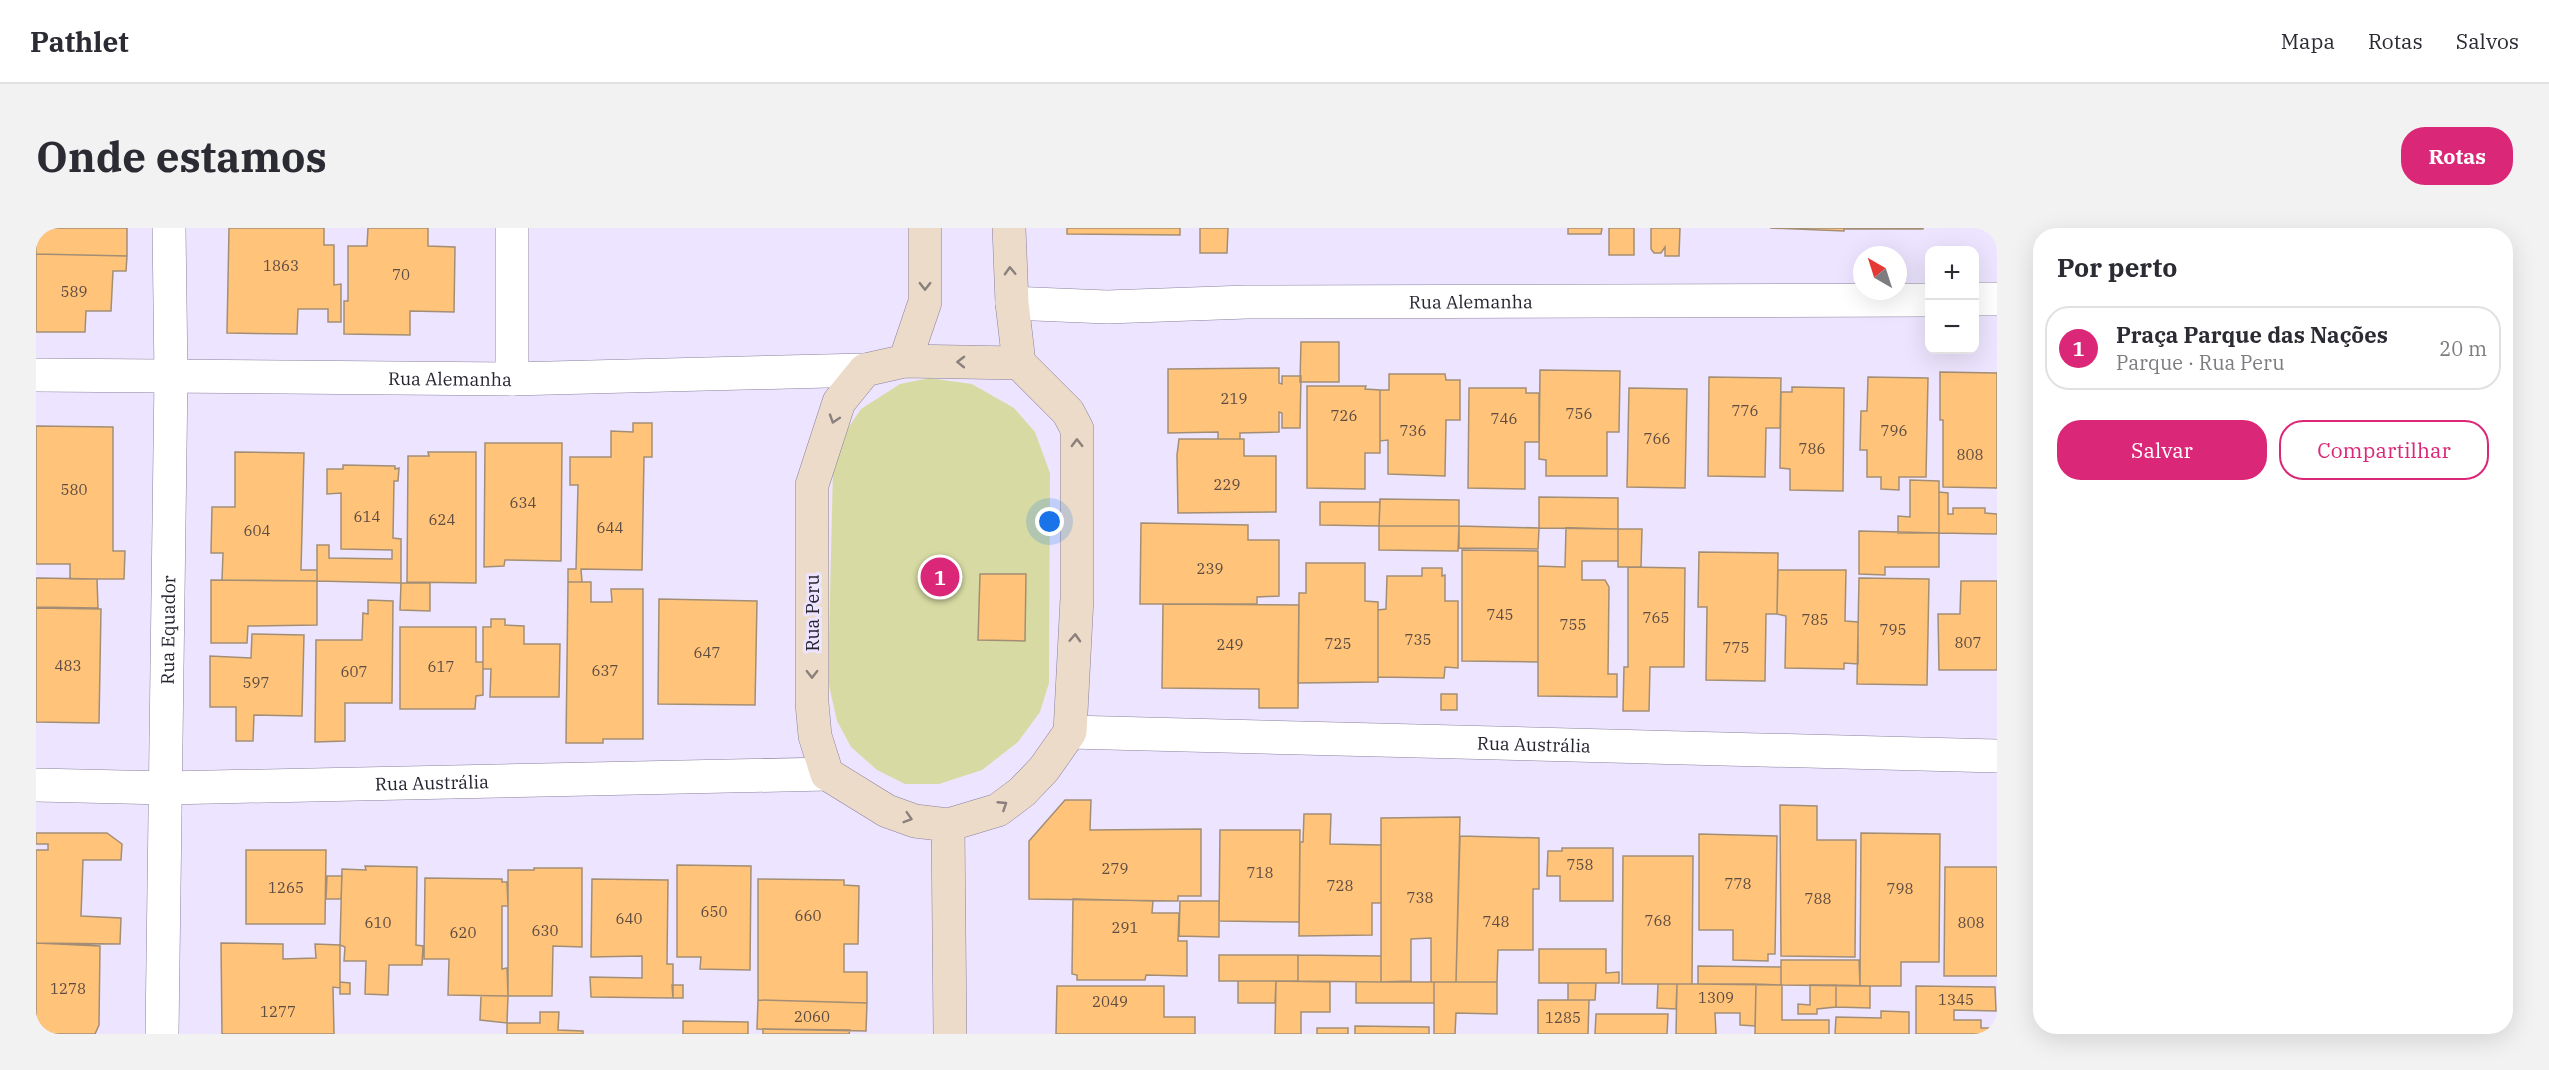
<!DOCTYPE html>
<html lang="pt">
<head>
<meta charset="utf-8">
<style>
  :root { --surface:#fff; --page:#f2f2f3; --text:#2b2b33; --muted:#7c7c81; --line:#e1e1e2; --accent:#db2777 }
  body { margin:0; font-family:"IBM Plex Serif",serif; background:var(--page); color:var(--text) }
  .controls { position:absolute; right:18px; top:18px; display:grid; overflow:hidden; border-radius:12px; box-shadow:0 6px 24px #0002 }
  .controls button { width:54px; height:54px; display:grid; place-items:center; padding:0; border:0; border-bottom:2px solid var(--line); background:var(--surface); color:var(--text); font:30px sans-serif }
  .compass { position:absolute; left:1817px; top:18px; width:54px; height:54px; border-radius:50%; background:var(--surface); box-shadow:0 6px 24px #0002; rotate:321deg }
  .you { position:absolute; left:1014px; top:294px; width:21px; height:21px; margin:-15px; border:4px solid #fff; border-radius:50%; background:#1a73e8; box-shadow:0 0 0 9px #1a73e833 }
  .badge { display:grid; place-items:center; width:39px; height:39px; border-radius:50%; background:var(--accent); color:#fff; font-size:20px; font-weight:700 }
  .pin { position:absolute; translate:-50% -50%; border:3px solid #fff; box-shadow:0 2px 6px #0006 }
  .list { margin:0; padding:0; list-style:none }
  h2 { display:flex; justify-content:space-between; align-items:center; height:78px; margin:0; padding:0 24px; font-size:26px }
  h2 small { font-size:20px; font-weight:400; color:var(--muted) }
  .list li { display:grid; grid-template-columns:39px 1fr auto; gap:18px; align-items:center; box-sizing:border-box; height:84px; margin:0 12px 12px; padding:0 12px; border:2px solid var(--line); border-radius:24px }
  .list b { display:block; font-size:22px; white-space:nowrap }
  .list p { margin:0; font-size:20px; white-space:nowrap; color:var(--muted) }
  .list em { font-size:20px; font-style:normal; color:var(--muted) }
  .actions { display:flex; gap:12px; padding:18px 24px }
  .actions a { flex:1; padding:14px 0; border:2px solid var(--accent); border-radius:24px; text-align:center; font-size:21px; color:var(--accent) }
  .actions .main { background:var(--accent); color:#fff }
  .map { position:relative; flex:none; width:1961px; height:806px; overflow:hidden; border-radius:24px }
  header { display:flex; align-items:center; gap:36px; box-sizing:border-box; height:84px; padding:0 30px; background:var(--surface); border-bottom:2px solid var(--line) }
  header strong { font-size:28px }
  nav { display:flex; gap:33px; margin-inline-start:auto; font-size:21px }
  .intro { display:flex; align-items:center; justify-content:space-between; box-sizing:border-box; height:144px; padding:0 36px }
  h1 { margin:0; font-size:42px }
  .button { padding:15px 27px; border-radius:24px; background:var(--accent); color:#fff; font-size:21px; font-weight:700 }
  main { display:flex; gap:36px; padding:0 36px }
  aside { flex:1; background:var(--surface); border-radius:24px; box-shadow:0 6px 24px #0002 }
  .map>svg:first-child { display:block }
  .green { fill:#d7dba3 }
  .building { fill:#ffc37a; stroke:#a38e75; stroke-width:1.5 }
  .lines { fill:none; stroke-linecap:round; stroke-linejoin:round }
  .street-casing { stroke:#8a819d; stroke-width:34 }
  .secondary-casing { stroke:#8a819d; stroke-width:34 }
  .street { stroke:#fff; stroke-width:33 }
  .secondary { stroke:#ecdbc9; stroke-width:33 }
  .oneway { stroke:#8a807c }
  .labels { text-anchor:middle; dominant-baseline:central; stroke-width:6; stroke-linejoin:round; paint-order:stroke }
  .number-label { font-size:15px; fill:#5e4c42 }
  .street-label { font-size:18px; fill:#282430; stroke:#ede5ff }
</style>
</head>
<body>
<header>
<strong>Pathlet</strong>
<nav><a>Mapa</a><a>Rotas</a><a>Salvos</a></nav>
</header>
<div class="intro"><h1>Onde estamos</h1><a class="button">Rotas</a></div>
<main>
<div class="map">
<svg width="1961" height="806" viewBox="0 0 1961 806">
  <rect width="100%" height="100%" fill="#ede5ff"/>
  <!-- green -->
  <path class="green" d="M893,150l43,6 42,24 21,24 15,41 -1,210 -9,29 -22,30 -36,28 -43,14h-34l-28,-14 -26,-23 -14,-26 -9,-40 5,-213 9,-31 19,-28 39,-25z"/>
  <!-- building -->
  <path class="building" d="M0,0h91v28l-91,-2z
    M193,0h95v17h10v40l7,-1v38h-13v-13h-30l-1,25 -70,-1z
    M332,0h60v18l27,1 -1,65 -44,-1v24l-66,-1v-33h4v-55h19z
    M1031,0h113v7l-113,-1z
    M1164,0h28l-1,25h-27z
    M1532,0h34l-1,6h-33z
    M1573,0h25v27h-25z
    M1615,0h29l-1,28h-14v-9l-4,6h-7l-3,-4z
    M1734,0h74v3z
    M1808,0h79v1h-79z
    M0,26l91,2 -1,15h-13l-2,40h-25l-1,21h-49z
    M1265,114h38v40h-39z
    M1243,140v15l3,1v-8h19l-1,52h-18v-15l-3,-1v20l-39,1v6h-22v-7l-50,1v-64z
    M1504,142l80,1 -1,61h-12v44h-61v-16l-7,-1z
    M1904,144l57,1v115l-54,-1v-67h-3z
    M1353,146h56l1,6h14v40h-14l-1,56 -57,-2v-34l-8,1v-51h9z
    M1673,149l72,1 -1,50h-14l-1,49 -57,-1z
    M1832,149l60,1 -2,99h-27v13l-18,-1v-12h-14v-27h-7l1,-39h6z
    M1271,158h59l-1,3 15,1v63h-15v36l-58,-1z
    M1756,159l52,1 -1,103 -53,-1v-21l-10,-1 1,-76h11z
    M1433,160h57v5h13v49h-14v47l-57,-1z
    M1593,160l58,1 -2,99 -58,-1z
    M597,195h19v34h-8l-2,113 -61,-1 1,13h-14v-13h8l2,-84h-8v-28h41v-26l22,1z
    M0,198l77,1v124h12l-1,28h-54v-15h-34z
    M1143,211h65v17h32v56l-98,1 -1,-58z
    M449,215h77l-1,118 -56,-1 -1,6 -20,1z
    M199,224l69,1 -3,117h16v11l-95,-1 1,-27h-12l1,-46h23z
    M392,224h48v131l-69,-1 1,-126h21z
    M307,237l52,1v3l4,-1 -1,13h-4l-1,57 8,1v44l-84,-2v-36h12v13l63,1v-9l-51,-1v-56l-14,1v-25h16z
    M1874,252l29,1v52h-41v-17l12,1z
    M1903,264l9,1v21h5v-6h32v5l12,1v20l-58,-1z
    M1503,269l79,1v31l-79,-1z
    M1344,271l79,1v26h-80z
    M1284,274h60l-1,24 -59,-1z
    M1105,295l107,2v15h31v56l-22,1v7h-117z
    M1343,298h80l-1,25 -79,-1z
    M1423,298l80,2 -1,21 -79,-1z
    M1530,300l52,1v32h-36v19h23l4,7 -1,87h9v23l-79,-1v-130l27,1z
    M1582,301h24l-1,38h-23z
    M1823,303l80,2v34h-54v8l-26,-1z
    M1426,322l76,1v111l-76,-1z
    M1663,324l79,1 -1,61h-11l-1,67 -59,-1 1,-73h-9z
    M1270,335h59v38l13,1v80l-80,1 1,-90h7z
    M1592,339l57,1 -1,99h-34l-1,44h-26l1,-44h4z
    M1386,340h20v8l3,-1v26h13v67l-13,-1 -1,11 -66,-1v-67l8,-1 1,-33h35z
    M1742,342h68l-1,51 13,1v42l-14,-1v6l-59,-1 1,-52 -9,-2z
    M944,346h46l-1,67 -47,-1z
    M0,350l61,1 1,29 -62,-1z
    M1823,350l70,1 -2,106 -70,-1z
    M175,352l106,1v44l-69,1 -1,17h-36z
    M1925,353h36v89h-58l-1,-56h22z
    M532,354h23v20h21l-1,-13h32v150h-40v4h-37z
    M365,355h29v28l-30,-1z
    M623,371l98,2 -2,104 -97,-1z
    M332,372l25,1 -1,102h-47v38l-30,1 1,-102h46l1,-27 5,1z
    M1127,376l136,1 -1,103h-39v-19l-97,-1z
    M0,380l65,1 -2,114 -63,-1z
    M455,391h14v6l19,1v18h36l-1,53h-69l1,-28h-8v-42h8z
    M364,399h76v35h7v33l-7,1 -1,13h-75z
    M216,406l52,1 -2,81 -48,-1 -1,26h-17v-34h-26v-51l41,2z
    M1405,466h16v16h-16z
    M1029,572h26l-1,30 111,-1v67h-23v5l-149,-2v-58z
    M1744,577l37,1v34h39l-1,117 -74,-1z
    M1268,586h27l-1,30 51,1v58h-9v32l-73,1 1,-94h3z
    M1424,589l-4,165h-25v-44l-20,1v42l-30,1v-164z
    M1184,602h80l-1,92 -80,-1z
    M0,605h71l15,11 -1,16h-38l-2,56 40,2 -1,26 -84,-1v-93h12v-6h-12z
    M1825,605l79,1 -1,128h-38v24h-41z
    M1663,606l78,2 -2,118h-7v7l-35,-1v-30h-34z
    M1424,608l79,2v51h-6v61h-35l-1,32h-41z
    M1526,620h51v53h-53v-25h-13l1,-25h14z
    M210,622h80l-1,74h-79z
    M1587,628h70l-1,128h-70z
    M641,637l74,1 -1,104 -50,-1 1,-12h-24z
    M329,638l52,1 -1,78 7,1 -1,19h-33l-1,30 -23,-1 1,-33h-22l1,-14 -5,-2 2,-76 24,1z
    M1909,639h52v109h-53z
    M498,640h48v79l-29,-1 -1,50h-44v-126h26z
    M291,648h15l-1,23h-15z
    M389,650l77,1v3h5l1,24h-6v63l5,-1 1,28 -60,-1 1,-36h-25z
    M556,651l76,1 -1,84h6v34l-82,-1 -1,-20 52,1v-22l-51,1z
    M722,651l86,1v5l15,1 -1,58h-14v28h23v31l-109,-3z
    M1037,671l80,2 -1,12h27l-1,28h9v35l-41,-1 -1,5h-68v-5l-5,-1z
    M1144,673h39v36l-40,-1z
    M0,715l64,3 -1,79 -4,9h-59z
    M185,715l62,1v15l33,-1 -1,-14 25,1v43l-7,-1 1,47h-112z
    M1503,721h67v24l13,-1v11h-80z
    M1183,727h79v26h-79z
    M1262,727l83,1v26l-83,-1z
    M1745,732h78l1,26 -79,-1z
    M1662,738l83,1v18l-83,-1z
    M1202,753h38l-1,22h-37z
    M1240,753l54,1v30h-29v22h-26z
    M304,754l10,1v11h-10z
    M1320,754h78v21h-78z
    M1398,754h63v32l-41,-1 -1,21h-21z
    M1532,755h28l-1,17h-27z
    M1622,756h19l-1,25 -19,-1z
    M1641,756h79l-1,42 -15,-1v-12h-25l1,21h-40z
    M1720,756l26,1v35h47v14h-74z
    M636,757h11v13h-10z
    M1774,757h26v22l-19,2v5h-19v-10l12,1z
    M1800,757l34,1v22l-34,-1z
    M1021,758h107v31h31v17h-139z
    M1880,758l79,1 1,24 -42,-1v10h27v8h8v6h-73z
    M445,768h27l-1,27 -27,-3z
    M722,772l109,3 -1,28 -109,-2z
    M1502,772h51l-1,34h-50z
    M1845,783l28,1v22h-74l1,-17 45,1z
    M504,784h19l-1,18 25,1v3h-76v-11h33z
    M1560,786h72l-1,20h-72z
    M647,793l65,1v12h-65z
    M1319,798l74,1v7h-74z
    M1281,800h31v6h-31z
    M727,801h2l85,1 -1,4h-86z"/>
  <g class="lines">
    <defs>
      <g id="street">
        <path d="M1938,71h23"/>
        <path id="s1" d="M976,75l95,4 140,-5 683,-2"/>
        <path id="s2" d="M0,147l476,4 353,-9"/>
        <path d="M476,151v-151"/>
        <path id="s3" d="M1034,504l927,24"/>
        <path id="s4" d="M0,557l131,3 660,-14"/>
        <path id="s5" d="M126,806l9,-658 -2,-148"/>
      </g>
      <path id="secondary" d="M973,0l3,75 7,60 49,49 9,17v169l-7,134 -26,37 -22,23 -24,18 -50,15 -33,-4 -28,-10 -60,-37 -12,-38 -3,-33v-218l27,-83 26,-32 40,-9 114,2
        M869,133l20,-59v-74
        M912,597l2,209"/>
    </defs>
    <!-- street casing -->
    <use href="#street" class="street-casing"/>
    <!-- secondary casing -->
    <use href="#secondary" class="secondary-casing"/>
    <!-- street -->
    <use href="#street" class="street"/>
    <!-- secondary -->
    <use href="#secondary" class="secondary"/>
  </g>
  <!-- one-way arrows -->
  <defs><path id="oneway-chevron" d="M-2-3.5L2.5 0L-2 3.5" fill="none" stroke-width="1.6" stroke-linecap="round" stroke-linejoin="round" transform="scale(1.5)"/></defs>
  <g class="oneway">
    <use href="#oneway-chevron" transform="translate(974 43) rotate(-92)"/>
    <use href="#oneway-chevron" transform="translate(889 58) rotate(90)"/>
    <use href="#oneway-chevron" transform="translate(925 134) rotate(-179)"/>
    <use href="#oneway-chevron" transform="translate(798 191) rotate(108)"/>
    <use href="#oneway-chevron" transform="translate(1041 215) rotate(-91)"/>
    <use href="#oneway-chevron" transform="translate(1039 410) rotate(-87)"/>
    <use href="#oneway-chevron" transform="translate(776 446) rotate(90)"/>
    <use href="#oneway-chevron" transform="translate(967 577) rotate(-33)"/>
    <use href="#oneway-chevron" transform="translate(872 590) rotate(17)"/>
  </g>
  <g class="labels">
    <!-- number labels -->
    <g class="number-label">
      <text x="245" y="37">1863</text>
      <text x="365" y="46">70</text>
      <text x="38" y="63">589</text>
      <text x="1198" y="170">219</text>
      <text x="1709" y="182">776</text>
      <text x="1543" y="185">756</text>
      <text x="1308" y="187">726</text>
      <text x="1468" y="190">746</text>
      <text x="1377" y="202">736</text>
      <text x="1858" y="202">796</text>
      <text x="1621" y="210">766</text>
      <text x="1776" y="220">786</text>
      <text x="1934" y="226">808</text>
      <text x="1191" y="256">229</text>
      <text x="38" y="261">580</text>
      <text x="487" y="274">634</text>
      <text x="331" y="288">614</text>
      <text x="406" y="291">624</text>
      <text x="574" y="299">644</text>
      <text x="221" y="302">604</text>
      <text x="1174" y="340">239</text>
      <text x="1464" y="386">745</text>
      <text x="1620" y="389">765</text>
      <text x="1779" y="391">785</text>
      <text x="1537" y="396">755</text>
      <text x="1857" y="401">795</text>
      <text x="1382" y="411">735</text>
      <text x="1932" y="414">807</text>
      <text x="1302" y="415">725</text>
      <text x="1194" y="416">249</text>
      <text x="1700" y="419">775</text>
      <text x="671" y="424">647</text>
      <text x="32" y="437">483</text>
      <text x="405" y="438">617</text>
      <text x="569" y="442">637</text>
      <text x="318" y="443">607</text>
      <text x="220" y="454">597</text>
      <text x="1544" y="636">758</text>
      <text x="1079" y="640">279</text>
      <text x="1224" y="644">718</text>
      <text x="1702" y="655">778</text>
      <text x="1304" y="657">728</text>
      <text x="250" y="659">1265</text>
      <text x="1864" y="660">798</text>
      <text x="1384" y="669">738</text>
      <text x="1782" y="670">788</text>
      <text x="678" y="683">650</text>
      <text x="772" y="687">660</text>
      <text x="593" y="690">640</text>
      <text x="1622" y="692">768</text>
      <text x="1460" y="693">748</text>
      <text x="342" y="694">610</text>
      <text x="1935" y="694">808</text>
      <text x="1089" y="699">291</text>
      <text x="509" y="702">630</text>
      <text x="427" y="704">620</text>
      <text x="32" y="760">1278</text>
      <text x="1680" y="769">1309</text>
      <text x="1920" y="771">1345</text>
      <text x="1074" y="773">2049</text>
      <text x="242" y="783">1277</text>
      <text x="776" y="788">2060</text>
      <text x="1527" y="789">1285</text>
    </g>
    <!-- street labels -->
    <g class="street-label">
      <text stroke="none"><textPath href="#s1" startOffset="459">Rua Alemanha</textPath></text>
      <text stroke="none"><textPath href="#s2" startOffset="414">Rua Alemanha</textPath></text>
      <text transform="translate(776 385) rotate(-90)">Rua Peru</text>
      <text stroke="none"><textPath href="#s5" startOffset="404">Rua Equador</textPath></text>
      <text stroke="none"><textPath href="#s3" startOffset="464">Rua Austrália</textPath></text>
      <text stroke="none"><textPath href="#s4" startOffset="396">Rua Austrália</textPath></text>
    </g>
  </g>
</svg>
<div class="controls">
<button>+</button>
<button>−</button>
</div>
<svg class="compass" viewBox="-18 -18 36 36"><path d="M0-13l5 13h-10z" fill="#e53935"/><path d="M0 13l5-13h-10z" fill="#7c7c81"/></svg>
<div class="you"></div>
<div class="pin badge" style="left:904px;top:349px">1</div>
</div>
<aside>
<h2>Por perto<small></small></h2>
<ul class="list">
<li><span class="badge">1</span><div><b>Praça Parque das Nações</b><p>Parque · Rua Peru</p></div><em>20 m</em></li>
</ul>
<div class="actions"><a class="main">Salvar</a><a>Compartilhar</a></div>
</aside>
</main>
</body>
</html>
